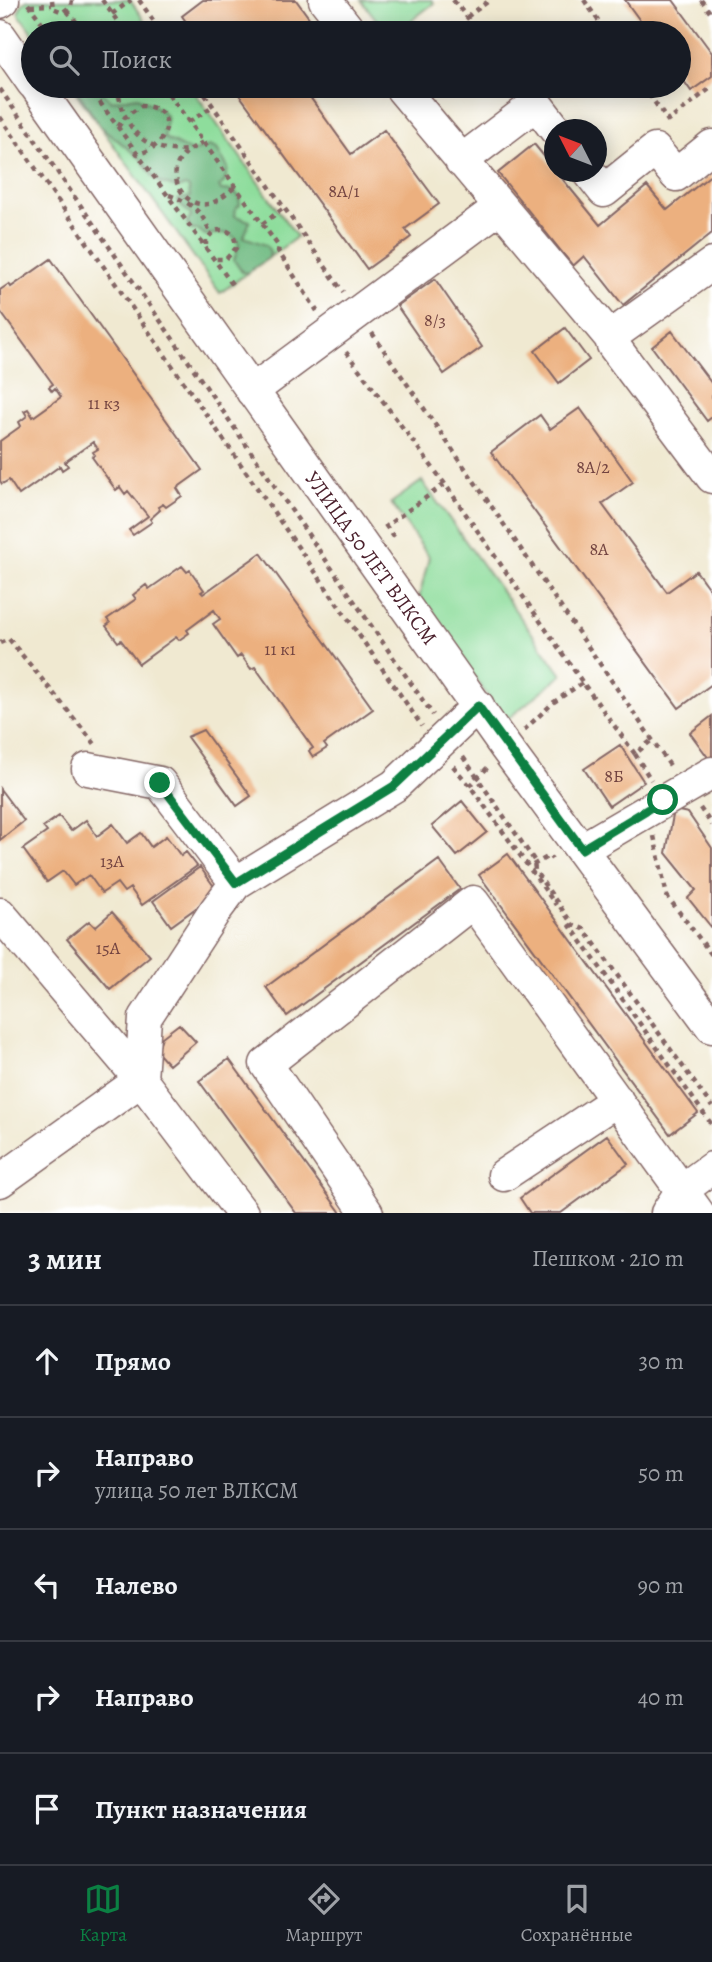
<!DOCTYPE html>
<html lang="ru">
<head>
<meta charset="utf-8">
<style>
  :root { --surface:#171b24; --page:#242831; --text:#f1f3f6; --muted:#9ea1a6; --line:#363941; --accent:#0b8043 }
  body { margin:0; font-family:Alegreya,serif; background:var(--page); color:var(--text) }
  .compass { position:absolute; left:544px; top:119px; width:63px; height:63px; border-radius:50%; background:var(--surface); box-shadow:0 4px 18px #0003; rotate:312deg }
  .stop { position:absolute; width:21px; height:21px; margin:-16px; border:5px solid #0b8043; border-radius:50%; background:#fff }
  .stop.end { background:#0b8043; border-color:#fff; box-shadow:0 2px 7px #0008 }
  .list { margin:0; padding:0; list-style:none }
  h2 { display:flex; justify-content:space-between; align-items:center; height:91px; margin:0; padding:0 28px; font-size:30px }
  h2 small { font-size:23px; font-weight:400; color:var(--muted) }
  .list li { display:grid; grid-template-columns:46px 1fr auto; gap:21px; align-items:center; box-sizing:border-box; height:112px; padding:0 28px; border-top:2px solid var(--line) }
  .list b { display:block; font-size:26px; white-space:nowrap }
  .list p { margin:0; font-size:23px; white-space:nowrap; color:var(--muted) }
  .list em { font-size:23px; font-style:normal; color:var(--muted) }
  .icon { flex:none; width:38px; height:38px; fill:none; stroke:currentColor; stroke-width:2; stroke-linecap:round; stroke-linejoin:round }
  .map { position:relative; flex:none; width:712px; height:1213px; overflow:hidden }
  .search { position:absolute; background:var(--surface); box-shadow:0 4px 18px #0003; left:21px; right:21px; top:21px; height:77px; display:flex; align-items:center; gap:18px; box-sizing:border-box; padding:0 24px; border-radius:38px; color:var(--muted); font-size:26px }
  .sheet { height:651px; background:var(--surface) }
  nav { display:flex; justify-content:space-around; align-items:center; box-sizing:border-box; height:98px; border-top:2px solid var(--line); background:var(--surface); font-size:19px; color:var(--muted) }
  nav a { display:grid; justify-items:center; gap:4px }
  nav .on { color:var(--accent) }
  .map>svg:first-child { display:block }
  .green { fill:#8edd9c; stroke:#6c7e64; stroke-width:2 }
  .forest { fill:#72bc84; stroke:#5e6e58; stroke-width:2 }
  .building { fill:#ecb07f }
  .lines { fill:none; stroke-linecap:round; stroke-linejoin:round }
  .minor-casing { stroke:#846665; stroke-width:35 }
  .path { stroke:#846665; stroke-width:4.5; stroke-dasharray:5 5; stroke-linecap:butt }
  .minor { stroke:#fff; stroke-width:32 }
  .route { stroke:#0b8043; stroke-width:9 }
  .labels { text-anchor:middle; dominant-baseline:central; stroke-width:5; stroke-linejoin:round; paint-order:stroke }
  .number-label { font-size:18px; fill:#724340 }
  .street-label { font-size:21px; fill:#4a1f2b; stroke:#fff }
</style>
</head>
<body>
<div class="map">
<svg width="712" height="1213" viewBox="0 0 712 1213">
  <rect width="100%" height="100%" fill="#fff"/>
  <filter id="ink" filterUnits="userSpaceOnUse"><feTurbulence type="fractalNoise" baseFrequency=".0143" numOctaves="2"/><feDisplacementMap in="SourceGraphic" scale="14" xChannelSelector="R" yChannelSelector="G"/><feConvolveMatrix kernelMatrix="1 2 1 2 8 2 1 2 1" color-interpolation-filters="sRGB"/></filter>
  <filter id="wash" filterUnits="userSpaceOnUse"><feTurbulence type="fractalNoise" baseFrequency=".00686" numOctaves="4" result="noise"/><feDisplacementMap in="SourceGraphic" scale="28" xChannelSelector="R" yChannelSelector="G"/><feGaussianBlur stdDeviation="1.57" result="paint"/><feColorMatrix in="noise" values="0 0 0 0 0 0 0 0 0 0 0 0 0 0 0 0 0 1.4 0 .05"/><feComposite in="paint" operator="in"/></filter>
  <g filter="url(#wash)">
    <rect width="100%" height="100%" fill="#f0e9d1"/>
    <!-- green -->
    <path class="green" d="M28,0h102l23,33 -120,1 -15,-21 4,-9z
      M361,0h71l2,3 -39,30h-8z
      M71,86h119l107,151 -77,56z
      M422,481l140,194 -57,46 -86,-123 10,-41 -38,-54z"/>
    <!-- forest -->
    <path class="forest" d="M74,86h22l15,15 27,-4 23,13 6,7 -3,21 28,14 17,-6 8,3 11,19 -3,13 -6,6 2,3 13,1 5,6 1,8 -4,3 -1,8 15,5 -6,16 22,8 4,7 -1,6 -22,15 -5,-1 -8,-12 5,-16c-8,-16 -20,-10 -34,-9l-6,-5h-8l-4,-7 4,-6 -1,-4 -9,-7 -4,-6 13,-3 -1,-9 -3,-2 -9,2 -16,-5 -7,-5 -13,-19 -41,-33z"/>
    <g id="blocks">
      <!-- building -->
      <path class="building" d="M203,0h93l24,33h-126l-12,-17z
        M625,0h48l39,53v23l-21,15 -12,-17v-41h-30z
        M233,86h69l49,68 33,-24 55,74 -34,25 6,8 -44,32z
        M534,144l66,81 47,-39 20,24 45,-36v59l-89,72 -39,-49 -11,10 -75,-93z
        M51,259l151,211 -25,18 5,8 -16,11 -3,-3 -5,3 2,3 -10,9 2,3 -19,13 -4,-5 19,-14 -20,-25 -3,3 -5,-7 -4,3 -24,-33 3,-2 -2,-3 5,-3 -5,-7 -28,20 3,4 -6,4 -2,-4 -41,29 -10,-15 -7,4 -2,-3v-40l21,-15 -2,-4 8,-6 -3,-5 4,-2 5,8 28,-20 -6,-9 -3,3 -3,-4 4,-3 -53,-73v-21l9,-6 2,3z
        M435,279l47,68 -38,27 -47,-68z
        M565,328l24,32 -30,23 -24,-32z
        M672,331l40,53v33l-5,4 -55,-74z
        M580,408l53,74 -31,22 65,88 29,-21 16,22v91l-33,24 -188,-256 49,-37 10,14z
        M261,553l112,156 -49,35 3,4 -14,9 -4,-6 4,-3 -58,-81 -4,2 -10,-14 -4,3 -24,-34 7,-5 -6,-9 -27,20 2,3 -10,7 -3,-3 -37,27 -18,-24 -3,2 -12,-16 4,-3 -3,-4 29,-20 -3,-4 13,-10 3,4 33,-23 5,6 3,-2 14,20 -3,2 2,2z
        M712,716v43l-2,1 -20,-27z
        M203,730l48,66 -14,10 -50,-69z
        M620,745l24,37 -35,24 -25,-37z
        M0,789l24,32 -24,19z
        M462,801l25,31 -30,24 -25,-30z
        M674,810l14,3 24,35v80l-24,-30 8,-8 -30,-37z
        M59,816l12,15 15,-11 11,16 16,-12 14,19 14,-10 10,14 15,-11 15,20 5,-4 11,14 -55,39 -12,-17 -6,4 -7,-9 -15,10 -13,-18 -15,10 -11,-14 -16,11 -24,-33 24,-17 -4,-5z
        M508,854l190,259 -28,21 -191,-259z
        M439,860l21,29 -173,127 -21,-29z
        M200,867l18,25 -47,34 -18,-25z
        M112,912l38,44 -40,33 -43,-50 22,-18 6,6z
        M179,1024l17,18 -27,23 -12,-13 5,-15z
        M229,1059l112,154h-45l-97,-132z
        M607,1135l21,29 -67,49h-31l-10,-15z"/>
    </g>
  </g>
  <g filter="url(#ink)">
    <use href="#blocks" fill-opacity="0" stroke="#846665" stroke-width="2"/>
    <g class="lines">
      <defs>
        <path id="minor" d="M325,0l26,33
          M0,2l3,-2
          M0,36l33,47
          M36,86l470,662 206,279
          M402,89l208,248 102,-73
          M461,161l75,-57 20,26
          M589,172l15,19 51,-41 21,25 36,-29
          M610,337l3,8 99,132
          M252,391l248,-184
          M88,769l72,14 76,100
          M582,849l130,-76
          M0,914l141,166 101,133
          M504,1175l113,-75
          M0,1181l141,-101 4,-62 70,-107 21,-28 158,-97 84,-80
          M367,1213l-101,-149 207,-162 225,311
          M667,1213l15,-23 30,-22"/>
      </defs>
      <!-- minor casing -->
      <use href="#minor" class="minor-casing"/>
      <!-- path -->
      <path class="path" d="M52,0l1,8 10,4 8,-6 1,-6
        M102,0l24,33
        M139,0l23,33
        M453,0l27,33
        M584,0l23,33
        M701,0l11,15
        M28,4l22,29
        M30,6l22,-1
        M67,11l19,22
        M112,14l19,-14
        M467,17l23,-17
        M91,33c9,-7 20,-9 29,0
        M88,86l144,198
        M117,86c7,43 26,68 73,64
        M163,86l116,161 -1,4 39,60
        M199,86l144,206
        M643,86l25,35 44,-34
        M0,89l433,626
        M0,117l422,609
        M189,122l24,-16
        M118,127l7,-10 16,-11c38,0 30,42 -4,48
        M203,142c-9,5 -20,11 -25,21 -9,19 9,45 30,41 10,-2 20,-11 28,-18
        M169,195c21,7 35,17 41,39
        M262,224l22,-16
        M206,245v-5l8,-9c14,-4 22,3 22,17l-10,11h-11
        M372,333l299,434
        M346,352l99,132 138,199 52,71 17,-14
        M394,537l-8,-11 59,-42
        M0,643l9,-4 86,105
        M524,730l30,-28 28,-19
        M635,754l16,26
        M463,757l71,103 1,11 38,54 11,4 128,178
        M453,766l17,20 86,119
        M470,786l19,-20
        M700,808l12,17
        M654,836l13,60 45,59
        M533,865l16,-9 3,3
        M569,924l143,201"/>
      <!-- minor -->
      <use href="#minor" class="minor"/>
    </g>
  </g>
  <g class="lines" filter="url(#ink)">
    <!-- route -->
    <path class="route" d="M160,783l76,100 158,-97 84,-80 104,143 81,-49"/>
  </g>
  <g class="labels">
    <!-- number labels -->
    <g class="number-label">
      <text x="344" y="191">8А/1</text>
      <text x="435" y="320">8/3</text>
      <text x="104" y="403">11 к3</text>
      <text x="593" y="467">8А/2</text>
      <text x="599" y="549">8А</text>
      <text x="280" y="649">11 к1</text>
      <text x="614" y="776">8Б</text>
      <text x="112" y="861">13А</text>
      <text x="108" y="948">15А</text>
    </g>
    <!-- street labels -->
    <g class="street-label">
      <text transform="translate(371 558) rotate(54)">УЛИЦА 50 ЛЕТ ВЛКСМ</text>
    </g>
  </g>
</svg>
<svg class="compass" viewBox="-18 -18 36 36"><path d="M0-13l5 13h-10z" fill="#e53935"/><path d="M0 13l5-13h-10z" fill="#9ea1a6"/></svg>
<div class="stop" style="left:663px;top:800px"></div>
<div class="stop end" style="left:160px;top:783px"></div>
<div class="search"><svg class="icon" aria-label="search" viewBox="0 0 24 24"><circle cx="10" cy="10" r="6"/><path d="M15 15l6 6"/></svg>Поиск</div>
</div>
<section class="sheet">
<h2>3 мин<small>Пешком · 210 m</small></h2>
<ul class="list">
<li><svg class="icon" aria-label="ahead" viewBox="0 0 24 24"><path d="M12 20V5M6 11l6-6 6 6"/></svg><div><b>Прямо</b></div><em>30 m</em></li>
<li><svg class="icon" aria-label="right" viewBox="0 0 24 24"><path d="M7 20v-9h11M14 6l5 5-5 5"/></svg><div><b>Направо</b><p>улица 50 лет ВЛКСМ</p></div><em>50 m</em></li>
<li><svg class="icon" aria-label="left" viewBox="0 0 24 24"><path d="M17 20v-9H6M10 6l-5 5 5 5"/></svg><div><b>Налево</b></div><em>90 m</em></li>
<li><svg class="icon" aria-label="right" viewBox="0 0 24 24"><path d="M7 20v-9h11M14 6l5 5-5 5"/></svg><div><b>Направо</b></div><em>40 m</em></li>
<li><svg class="icon" aria-label="arrive" viewBox="0 0 24 24"><path d="M6 21V4h12l-3 4 3 4H6"/></svg><div><b>Пункт назначения</b></div></li>
</ul>
</section>
<nav>
<a class="on"><svg class="icon" aria-label="map" viewBox="0 0 24 24"><path d="M3 6l6-2 6 2 6-2v14l-6 2-6-2-6 2zM9 4v14M15 6v14"/></svg>Карта</a>
<a><svg class="icon" aria-label="directions" viewBox="0 0 24 24"><path d="M12 3l9 9-9 9-9-9zM9 14v-3h6M13 9l2 2-2 2"/></svg>Маршрут</a>
<a><svg class="icon" aria-label="saved" viewBox="0 0 24 24"><path d="M7 4h10v16l-5-4-5 4z"/></svg>Сохранённые</a>
</nav>
</body>
</html>
